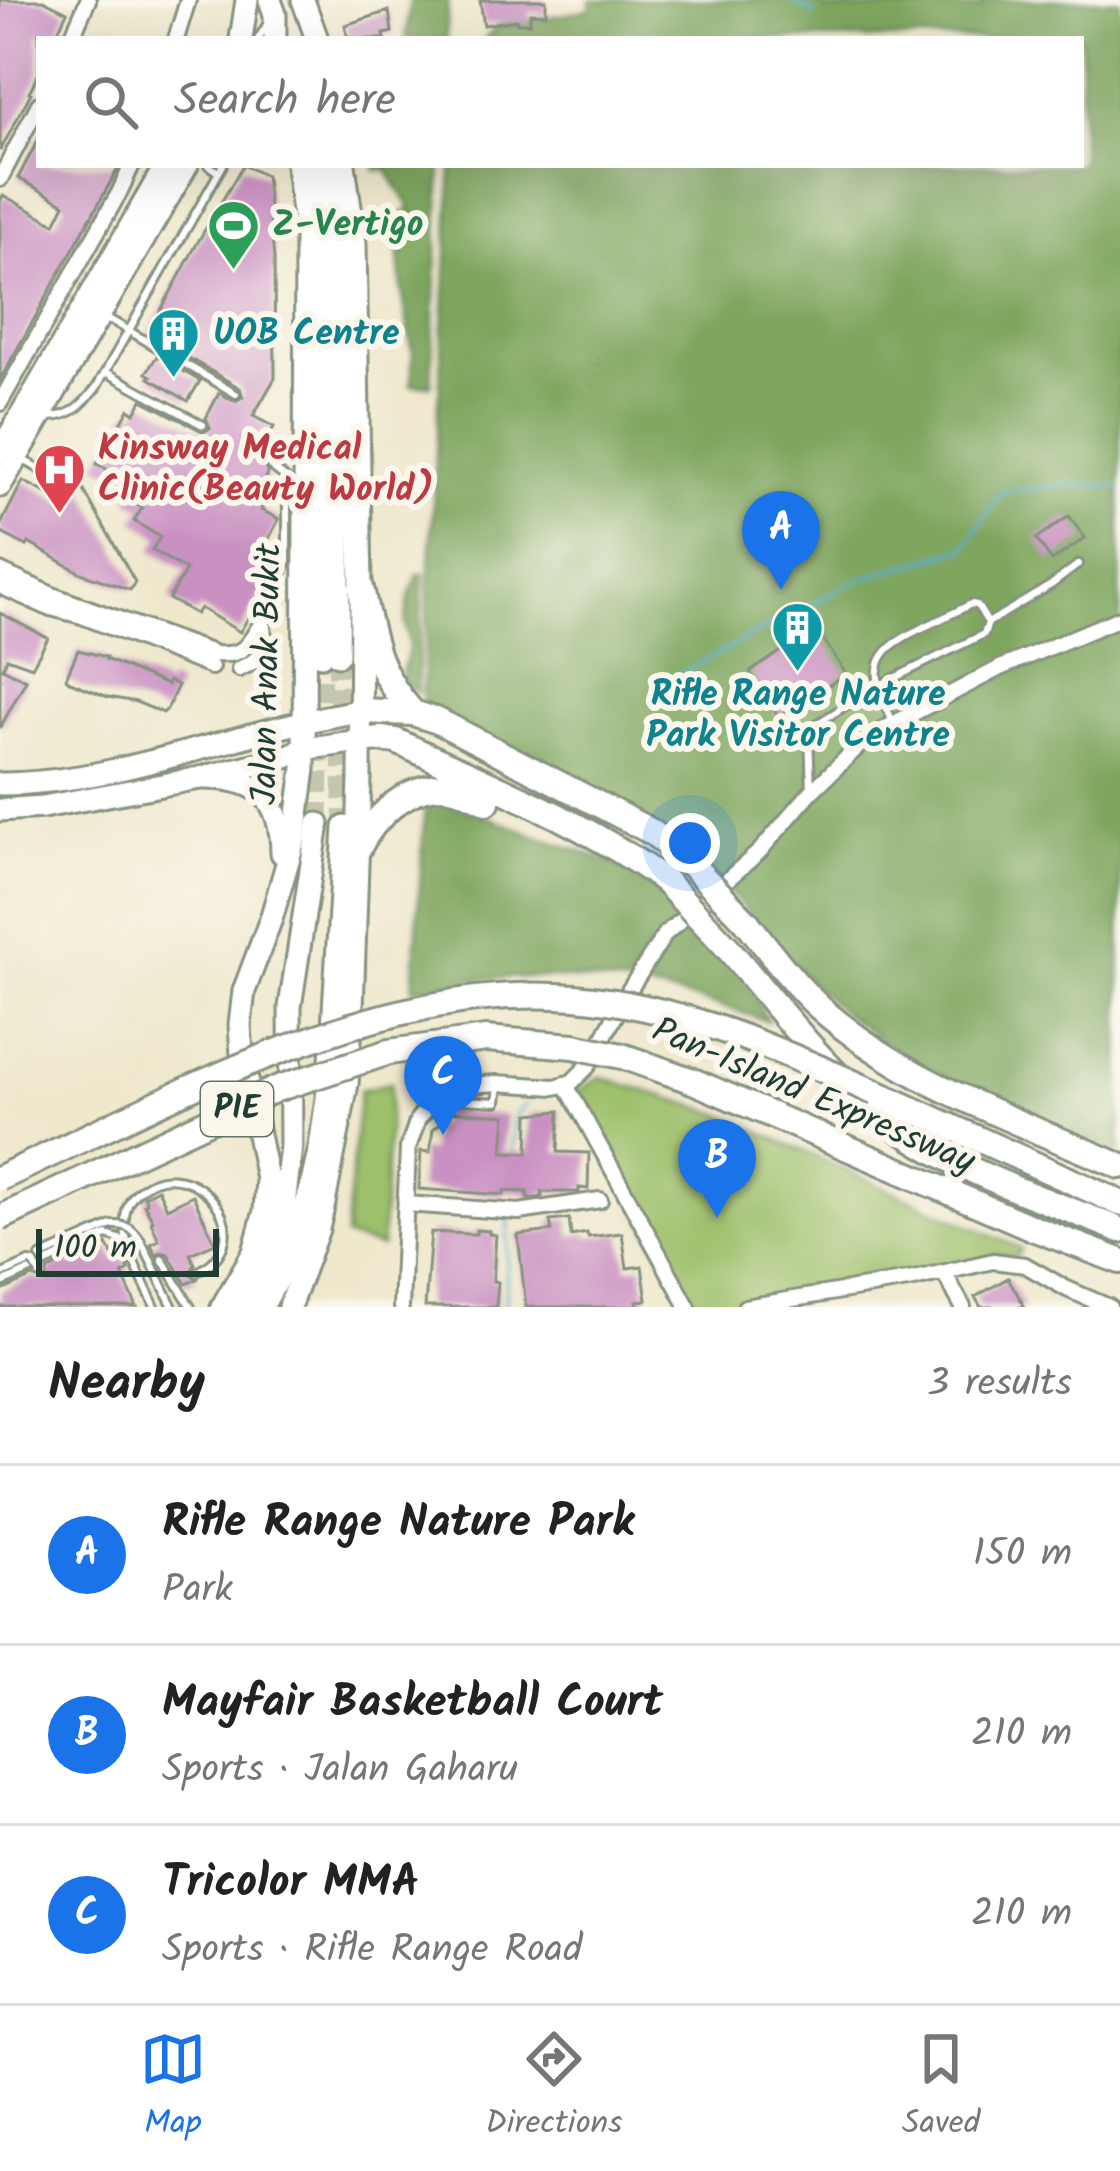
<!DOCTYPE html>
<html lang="en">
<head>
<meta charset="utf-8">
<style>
  :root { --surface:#fff; --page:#f2f2f2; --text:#222; --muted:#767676; --line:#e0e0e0; --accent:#1a73e8 }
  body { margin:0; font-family:Kalam,sans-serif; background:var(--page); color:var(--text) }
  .scale { position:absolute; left:36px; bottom:30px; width:183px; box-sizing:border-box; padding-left:12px; border:6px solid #1f3d34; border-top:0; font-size:33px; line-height:42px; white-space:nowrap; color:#1f3d34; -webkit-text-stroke:9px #fbf7ec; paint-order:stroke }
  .you { position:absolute; left:690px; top:843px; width:42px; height:42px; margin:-30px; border:9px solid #fff; border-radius:50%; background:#1a73e8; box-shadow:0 0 0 18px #1a73e833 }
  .badge { display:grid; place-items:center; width:78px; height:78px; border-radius:50%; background:var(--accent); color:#fff; font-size:39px; font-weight:700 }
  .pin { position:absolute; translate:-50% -99px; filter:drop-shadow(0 3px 6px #0008) }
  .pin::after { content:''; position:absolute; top:63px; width:42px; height:36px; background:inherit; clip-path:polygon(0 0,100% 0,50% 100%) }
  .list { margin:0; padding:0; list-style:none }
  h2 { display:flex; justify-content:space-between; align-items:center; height:156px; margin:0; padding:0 48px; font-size:51px }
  h2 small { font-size:39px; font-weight:400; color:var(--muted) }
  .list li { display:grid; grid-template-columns:78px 1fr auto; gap:36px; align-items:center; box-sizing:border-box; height:180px; padding:0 48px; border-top:3px solid var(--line) }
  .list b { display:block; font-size:45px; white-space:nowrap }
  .list p { margin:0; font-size:39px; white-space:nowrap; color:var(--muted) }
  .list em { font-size:39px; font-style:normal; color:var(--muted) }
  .icon { flex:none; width:66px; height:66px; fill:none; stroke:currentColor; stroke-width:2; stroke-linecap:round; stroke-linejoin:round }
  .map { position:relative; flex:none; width:1120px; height:1307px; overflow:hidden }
  .search { position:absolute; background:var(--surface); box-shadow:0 12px 48px #0002; left:36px; right:36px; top:36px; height:132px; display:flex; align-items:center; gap:30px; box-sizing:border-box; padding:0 42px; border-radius:0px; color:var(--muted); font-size:45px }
  .sheet { height:696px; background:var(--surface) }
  nav { display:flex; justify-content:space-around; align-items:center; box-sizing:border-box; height:168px; border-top:3px solid var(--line); background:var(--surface); font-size:33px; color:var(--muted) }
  nav a { display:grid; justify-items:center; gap:6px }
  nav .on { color:var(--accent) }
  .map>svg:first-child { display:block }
  .green { fill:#9dc06a; stroke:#5e7e4f; stroke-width:3 }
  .forest { fill:#7ea65e; stroke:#4e7249; stroke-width:3 }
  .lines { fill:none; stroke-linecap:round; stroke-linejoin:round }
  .stream { stroke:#59b0d6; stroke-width:3 }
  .building { fill:#c990c2 }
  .primary-tunnel { stroke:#c5c6ae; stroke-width:21; stroke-dasharray:21 10; stroke-linecap:butt }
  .service-casing { stroke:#879280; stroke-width:12 }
  .minor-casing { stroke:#879280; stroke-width:20 }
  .primary-casing { stroke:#879280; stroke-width:27 }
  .trunk-casing { stroke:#879280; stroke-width:27 }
  .motorway-casing { stroke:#879280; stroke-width:30 }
  .service { stroke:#fff; stroke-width:6 }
  .minor { stroke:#fff; stroke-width:14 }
  .primary { stroke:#fff; stroke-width:21 }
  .trunk { stroke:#fff; stroke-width:21 }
  .motorway { stroke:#fff; stroke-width:24 }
  .service-bridge-casing { stroke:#879280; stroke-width:12; stroke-linecap:butt }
  .motorway-bridge-casing { stroke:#879280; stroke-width:30; stroke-linecap:butt }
  .service-bridge { stroke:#fff; stroke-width:6 }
  .motorway-bridge { stroke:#fff; stroke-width:24 }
  .labels { text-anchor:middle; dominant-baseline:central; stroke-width:12; stroke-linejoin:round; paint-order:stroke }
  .shield { fill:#fbf7ec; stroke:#61756b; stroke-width:3 }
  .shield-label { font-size:33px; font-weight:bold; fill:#1f3d34 }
  .leisure-label { font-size:36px; font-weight:bold; fill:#27864d; stroke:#fbf7ec; text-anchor:start }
  .culture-label { font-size:36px; font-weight:bold; fill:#0d838f; stroke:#fbf7ec; text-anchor:start }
  .health-label { font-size:36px; font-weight:bold; fill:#be3a42; stroke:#fbf7ec; text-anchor:start }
  .street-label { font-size:36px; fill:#1f3d34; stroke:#fbf7ec }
</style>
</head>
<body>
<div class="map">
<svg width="1120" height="1307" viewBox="0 0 1120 1307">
  <rect width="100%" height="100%" fill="#fbf7ec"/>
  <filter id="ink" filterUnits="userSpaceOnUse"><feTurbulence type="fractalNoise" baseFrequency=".00833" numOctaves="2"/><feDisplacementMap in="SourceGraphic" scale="24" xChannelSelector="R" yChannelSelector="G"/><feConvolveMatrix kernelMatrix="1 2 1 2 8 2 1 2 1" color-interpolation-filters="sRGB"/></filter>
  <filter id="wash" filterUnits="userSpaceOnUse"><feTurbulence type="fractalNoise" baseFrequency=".004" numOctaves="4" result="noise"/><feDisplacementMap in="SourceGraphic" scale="48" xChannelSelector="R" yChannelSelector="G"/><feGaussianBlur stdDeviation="2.7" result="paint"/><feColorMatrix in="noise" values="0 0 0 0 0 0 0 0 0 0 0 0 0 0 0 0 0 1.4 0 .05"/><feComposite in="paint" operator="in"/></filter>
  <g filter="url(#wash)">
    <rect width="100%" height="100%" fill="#efe8cd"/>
    <!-- green -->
    <path class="green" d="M600,1077l118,36 303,136 -4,7 -22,-2 -43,18 -204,35h-56l-119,-212z
      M391,1083l-10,164 -36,-10 15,-147z"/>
    <!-- forest -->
    <path class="forest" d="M410,0h38l-2,39h-40z
      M591,0h221l16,9 138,-1 16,-2 -1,-6h139v1154l-203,-89 -70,-49 -34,-30 -97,-109 -294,-171 30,-541h629v-126h-597l14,-13 92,-16z
      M376,165h65l-10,220h-20l2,-31 -11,-64 -6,-71 15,-10 -25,-40 -10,1z
      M418,574h5l-6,119 -17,-13 9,-34 -4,-23 4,-25z
      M442,799l102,40 62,21 46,24 90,91 26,46c-91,-30 -176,-48 -272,-43 -28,1 -56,7 -83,11l12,-185z"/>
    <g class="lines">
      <!-- stream -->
      <path class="stream" d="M791,0l24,14
        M676,676l181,-96 107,-32 38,-56 66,-8 52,3
        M512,1152l3,-36 11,-12
        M505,1307l4,-92"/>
    </g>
    <g id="blocks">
      <!-- building -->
      <path class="building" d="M0,0h43l24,12 -13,27 -15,-6v40l-10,19 2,1 -31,58z
        M480,0h66v14l-16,-1v10h-13v-3l-33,5z
        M389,11l3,21 -8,2 1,5h-37l-3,-14z
        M39,138v27h81l-120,215v-178l3,-7 52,29 10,-20 -47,-26z
        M243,165l23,11 8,83 1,119 -22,38 21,11 -5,8 5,3 -4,9 3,2 -4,8 5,3 -7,1 -2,6 3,7 -3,6 9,5 -13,25 18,9 -15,29 16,10v3l-40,71 -40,-24 -4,6 -27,-15 17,-29 -34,-20 8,-13 -26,-16 8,-13 -14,-9 8,-13 -39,-22 32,-55 6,4 7,-13 62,32 6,-4 -4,-10 13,-25 16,8 8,-4 -3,-9 -92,-54 51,-94z
        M157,356l43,25 -12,20 -39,-23 2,-2 -5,-3z
        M77,478l58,104 -5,8 -49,-17 -52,-30 -2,3 -27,-14v-6l23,-45 40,21z
        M1069,516l16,22 -33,23 -16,-22z
        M0,613l48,25 -16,29 -25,-9 -4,10 23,12 -26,48z
        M816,628l30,46 -67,43 -29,-45z
        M78,650l28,7 -1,2 62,26 1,-4 10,4 -11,24 -4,4 -27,-11 -28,-5 -38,-15 -4,-4z
        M442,1111l64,4 -3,37 25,1 1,-39 31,-3 -2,41 31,1 -1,36 -9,-1v4h-37v5l-10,2 -5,-1v-6l-23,-1v4l-85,-6 2,-38 9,1 3,-23 9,-7z
        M158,1189l9,19 26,-13 22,48 -25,11 5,10 -5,10 7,5 -11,5 -18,-30 -7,-2 -5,3 -5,-11 8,-4 -8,-18 2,-1 -9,-17 3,-1 -3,-7z
        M569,1219l2,17 16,-3 1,4 34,-4 5,35 15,-2 5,34 -10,1 1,6h-112l-8,-72 34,-4 -2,-10z
        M476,1230l13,1v3l7,1 -3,46 5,1 -2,25h-71l6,-75 37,2h8z
        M107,1244l8,16 9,-4 5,14 -7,4 15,33h-137v-15l33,-15 10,4 4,-4v-6l19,-9 10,3 3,-9z
        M1008,1278l17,29h-44l-6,-10z"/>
    </g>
  </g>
  <g filter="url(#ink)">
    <use href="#blocks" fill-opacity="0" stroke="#879280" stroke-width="3"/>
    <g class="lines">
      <!-- primary-tunnel -->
      <path class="primary-tunnel" d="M338,655l7,172
        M318,824l3,-169"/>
      <defs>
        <path id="service" d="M258,39l10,-16
          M208,165l10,7
          M101,319l13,3 122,72
          M106,372l97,53
          M49,417c23,0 34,-13 47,-29l127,-223
          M20,458l45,26
          M264,619l23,-57v-83l-15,-12
          M988,623l63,-38 28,-21
          M811,791l-2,-57 4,-8 65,-40 106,-52 4,-11 -11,-18 -6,-1c-17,9 -34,17 -51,25 -51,24 -50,43 -28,91
          M446,1099l51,3 2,-18
          M141,1241l32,66
          M162,1259l29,48
          M37,1267l3,-10 72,-32
          M0,1275l29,-13
          M0,1284l107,-49 21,7
          M155,1307c-11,-26 -32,-58 -30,-87 0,-14 6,-24 17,-32 51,-39 125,50 55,84"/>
        <path id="minor" d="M71,39l17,-39
          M176,39l12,-39
          M0,179l39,-75
          M0,403l119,-210 13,-28
          M0,571l55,25 161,58c30,2 32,-10 47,-33
          M0,586l47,21 35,9 129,51
          M239,669c28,-12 25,-20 24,-48
          M566,1085l122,222
          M406,1204l113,8 81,-12
          M944,1273l19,34
          M401,1307l7,-159 10,-29 10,-12 12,-10 29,-12 28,-2 58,4 17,-5 16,-16 40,-74 37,-58 94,-82 52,-60 52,-50 30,-18 107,-56 120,-50
          M745,1307l169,-28 79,-18 32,4 42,24 42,18"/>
        <path id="primary" d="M312,165l10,80 -1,410
          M333,165l10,77 -5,413
          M0,784c124,-1 239,-55 360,-73
          M0,810l43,-3 157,-29 86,-21 17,-8 57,-8
          M244,1307l28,-53 11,-40 8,-68 -1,-139 28,-183
          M262,1307l27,-50 24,-78 7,-32 10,-70 15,-250"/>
        <path id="trunk" d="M270,0l5,14v25
          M303,0l14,39
          M241,39l6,-39
          M0,452l166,-287
          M0,486l187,-321
          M200,778c57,-1 81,17 82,75
          M222,1307l32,-55 11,-41 2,-32 -25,-124 -2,-30 4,-34 28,-75 23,-80 9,-67 2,-532 -9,-72
          M289,1307l29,-78 6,-26 23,-119 5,-75 8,-230 1,-191 -6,-345 -11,-78"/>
        <path id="motorway" d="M361,588c11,52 15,84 52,125
          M360,711l53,2 25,8 214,111 38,31
          M360,741l21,-2 15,2c91,43 188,80 269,140
          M358,849c15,-30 46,-62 83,-63 16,0 32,9 46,16
          M746,921c23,29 45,60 72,85 85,77 198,114 302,160
          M726,946c49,58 108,136 169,180 67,48 150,73 225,104
          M693,1081l342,148 85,32
          M876,1093l244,110"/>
      </defs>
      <!-- service casing -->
      <use href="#service" class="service-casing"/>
      <!-- minor casing -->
      <use href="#minor" class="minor-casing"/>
      <!-- primary casing -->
      <use href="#primary" class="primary-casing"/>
      <!-- trunk casing -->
      <use href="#trunk" class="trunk-casing"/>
      <!-- motorway casing -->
      <use href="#motorway" class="motorway-casing"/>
      <!-- service -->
      <use href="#service" class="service"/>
      <!-- minor -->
      <use href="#minor" class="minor"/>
      <!-- primary -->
      <use href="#primary" class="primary"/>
      <!-- trunk -->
      <use href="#trunk" class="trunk"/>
      <!-- motorway -->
      <use href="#motorway" class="motorway"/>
      <defs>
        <path id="service-bridge" d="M112,1225c15,-1 21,4 29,16
          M72,1258l-1,-8 4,-9
          M29,1262l5,1 6,11"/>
        <path id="motorway-bridge" d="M690,863l56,58
          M665,881l61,65
          M0,1178c174,-80 377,-198 575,-181 106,9 205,53 301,96
          M0,1218l276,-129 113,-37 97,-13 88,7 48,10 71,25"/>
      </defs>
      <!-- service-bridge casing -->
      <use href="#service-bridge" class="service-bridge-casing"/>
      <!-- motorway-bridge casing -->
      <use href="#motorway-bridge" class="motorway-bridge-casing"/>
      <!-- service-bridge -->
      <use href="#service-bridge" class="service-bridge"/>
      <!-- motorway-bridge -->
      <use href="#motorway-bridge" class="motorway-bridge"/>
    </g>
  </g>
  <!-- icons -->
  <defs>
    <symbol id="stadium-pin" viewBox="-11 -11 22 30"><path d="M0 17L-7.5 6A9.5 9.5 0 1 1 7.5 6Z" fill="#2e9e5b" stroke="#fbf7ec"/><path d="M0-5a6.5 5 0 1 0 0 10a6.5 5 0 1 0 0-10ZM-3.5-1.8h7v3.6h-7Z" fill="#fff"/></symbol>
    <symbol id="building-pin" viewBox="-11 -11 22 30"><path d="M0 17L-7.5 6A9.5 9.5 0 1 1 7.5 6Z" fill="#0f9aa8" stroke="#fbf7ec"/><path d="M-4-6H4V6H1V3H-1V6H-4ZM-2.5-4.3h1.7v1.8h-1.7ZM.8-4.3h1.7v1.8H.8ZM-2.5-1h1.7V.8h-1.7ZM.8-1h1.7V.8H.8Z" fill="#fff"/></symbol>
    <symbol id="hospital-pin" viewBox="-11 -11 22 30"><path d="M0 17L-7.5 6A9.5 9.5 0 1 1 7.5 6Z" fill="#e0444e" stroke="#fbf7ec"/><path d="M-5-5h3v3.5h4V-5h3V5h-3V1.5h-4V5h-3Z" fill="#fff"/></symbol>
  </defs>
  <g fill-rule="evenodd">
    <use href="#stadium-pin" x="204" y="196" width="59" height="81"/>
    <use href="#building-pin" x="144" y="304" width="59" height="81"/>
    <use href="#hospital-pin" x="30" y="440" width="59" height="81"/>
    <use href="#building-pin" x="768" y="598" width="59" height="81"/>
  </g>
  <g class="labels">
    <!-- shield labels -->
    <rect class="shield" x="201" y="1082" width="72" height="54" rx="9"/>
    <g class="shield-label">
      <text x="237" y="1109">PIE</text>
    </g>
    <!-- leisure labels -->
    <g class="leisure-label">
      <text x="272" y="225">Z-Vertigo</text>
    </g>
    <!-- culture labels -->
    <g class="culture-label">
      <text x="213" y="334">UOB Centre</text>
      <text x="798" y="695" text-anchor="middle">Rifle Range Nature<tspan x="798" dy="41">Park Visitor Centre</tspan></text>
    </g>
    <!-- health labels -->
    <g class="health-label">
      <text x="98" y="449">Kinsway Medical<tspan x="98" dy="41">Clinic(Beauty World)</tspan></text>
    </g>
    <!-- street labels -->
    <g class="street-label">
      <text transform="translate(268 674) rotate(-89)">Jalan Anak Bukit</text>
      <text transform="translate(813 1097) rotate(23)">Pan-Island Expressway</text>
    </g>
  </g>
</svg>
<div class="scale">100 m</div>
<div class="you"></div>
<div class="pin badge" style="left:781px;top:590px">A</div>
<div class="pin badge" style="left:717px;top:1218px">B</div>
<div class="pin badge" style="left:443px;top:1135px">C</div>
<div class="search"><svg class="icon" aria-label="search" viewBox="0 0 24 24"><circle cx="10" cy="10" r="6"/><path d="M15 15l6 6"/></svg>Search here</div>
</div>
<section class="sheet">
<h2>Nearby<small>3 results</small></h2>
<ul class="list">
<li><span class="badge">A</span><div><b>Rifle Range Nature Park</b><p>Park</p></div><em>150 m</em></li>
<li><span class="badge">B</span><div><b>Mayfair Basketball Court</b><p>Sports · Jalan Gaharu</p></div><em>210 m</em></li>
<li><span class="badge">C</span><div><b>Tricolor MMA</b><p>Sports · Rifle Range Road</p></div><em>210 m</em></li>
</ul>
</section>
<nav>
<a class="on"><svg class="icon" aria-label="map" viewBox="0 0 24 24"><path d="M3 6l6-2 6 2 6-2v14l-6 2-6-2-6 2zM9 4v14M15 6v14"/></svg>Map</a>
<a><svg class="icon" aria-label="directions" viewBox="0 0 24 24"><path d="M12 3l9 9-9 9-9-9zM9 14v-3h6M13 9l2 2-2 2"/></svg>Directions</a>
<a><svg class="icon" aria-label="saved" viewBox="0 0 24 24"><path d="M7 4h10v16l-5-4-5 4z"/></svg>Saved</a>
</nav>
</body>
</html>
